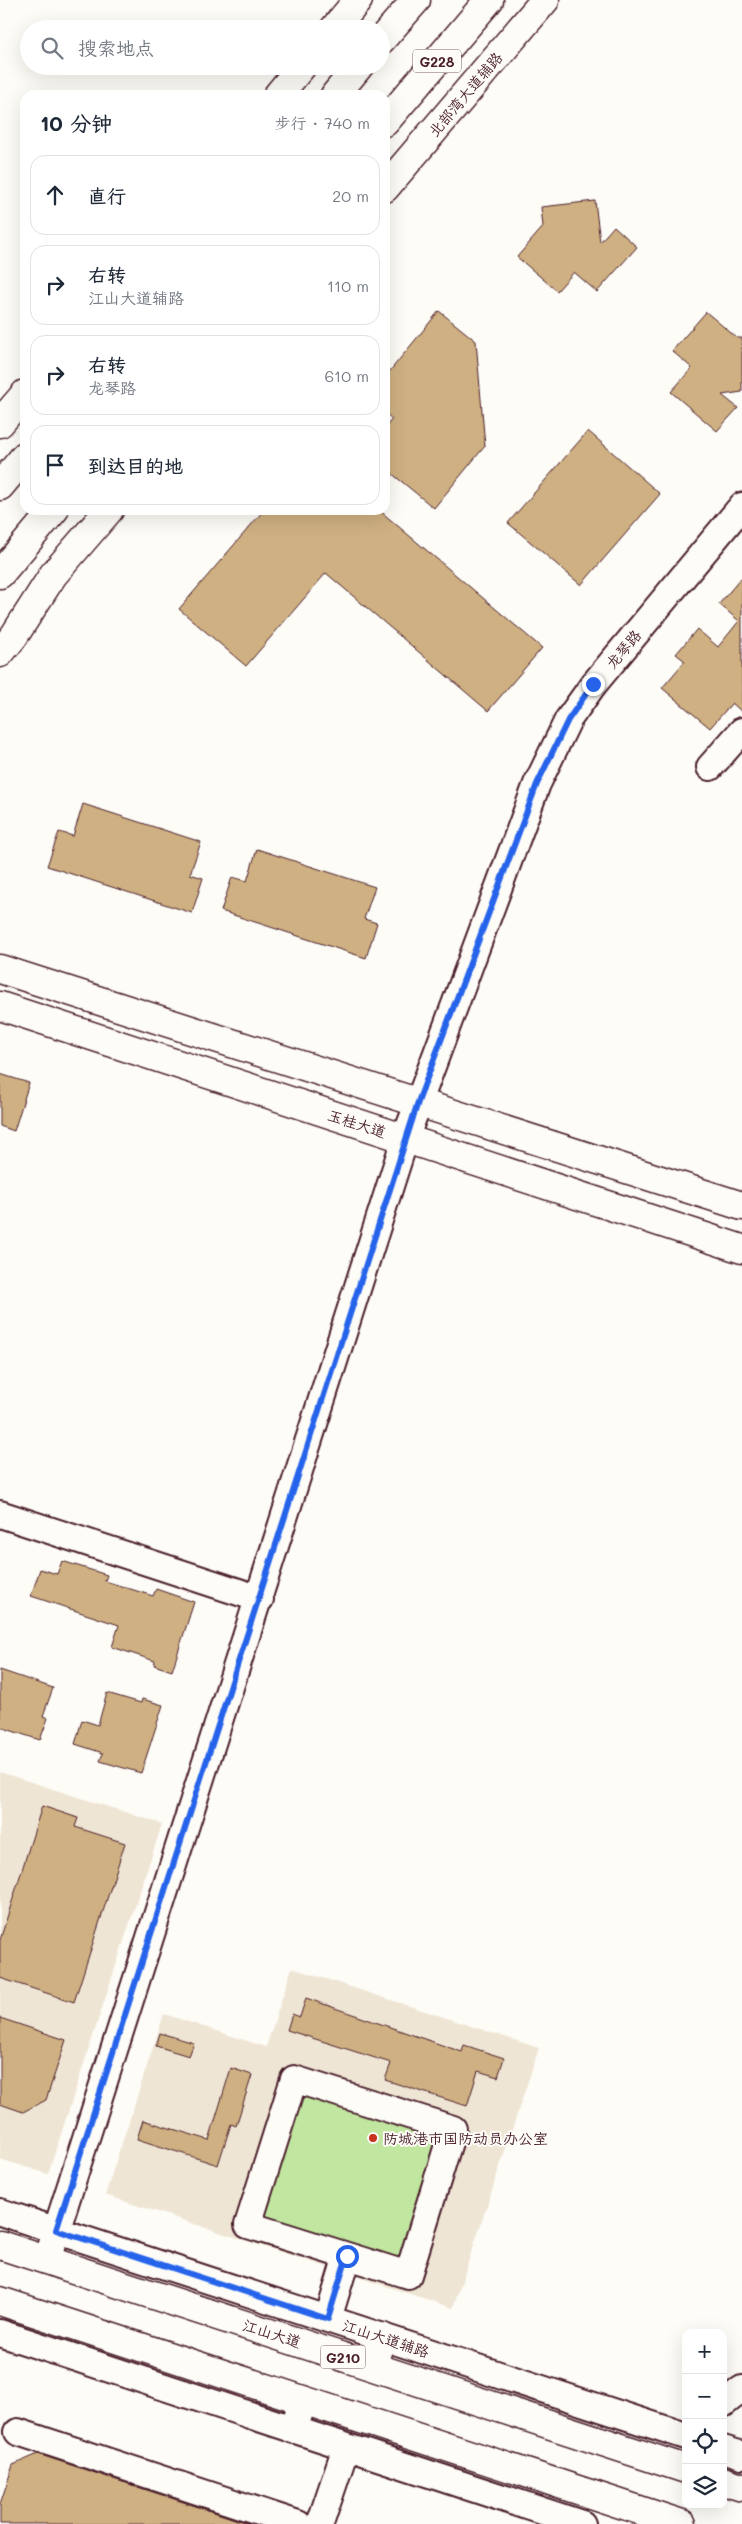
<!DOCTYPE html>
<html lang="zh">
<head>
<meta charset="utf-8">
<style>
  :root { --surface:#fff; --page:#f2f2f3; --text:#1f2937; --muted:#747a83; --line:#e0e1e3 }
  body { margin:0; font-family:Mali,"LXGW WenKai TC",sans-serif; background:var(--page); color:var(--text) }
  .controls { position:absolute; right:15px; bottom:15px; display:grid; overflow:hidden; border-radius:10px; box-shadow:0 5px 20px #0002 }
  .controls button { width:45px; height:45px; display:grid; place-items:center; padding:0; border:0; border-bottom:1px solid var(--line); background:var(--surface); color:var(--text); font:25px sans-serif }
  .stop { position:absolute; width:15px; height:15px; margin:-11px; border:4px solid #2563eb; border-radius:50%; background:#fff }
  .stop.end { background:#2563eb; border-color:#fff; box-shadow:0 1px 5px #0008 }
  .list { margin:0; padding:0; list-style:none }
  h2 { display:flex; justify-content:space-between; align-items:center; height:65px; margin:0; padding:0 20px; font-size:21px }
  h2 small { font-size:16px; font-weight:400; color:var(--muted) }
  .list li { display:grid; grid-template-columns:32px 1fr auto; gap:15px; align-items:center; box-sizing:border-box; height:80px; margin:0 10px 10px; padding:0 10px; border:1px solid var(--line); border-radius:15px }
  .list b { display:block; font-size:19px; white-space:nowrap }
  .list p { margin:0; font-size:16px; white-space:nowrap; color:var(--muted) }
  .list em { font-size:16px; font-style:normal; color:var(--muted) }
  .icon { flex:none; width:28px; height:28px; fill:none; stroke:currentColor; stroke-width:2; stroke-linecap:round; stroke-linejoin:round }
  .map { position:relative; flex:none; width:742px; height:2524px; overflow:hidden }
  .search { position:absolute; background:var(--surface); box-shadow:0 5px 20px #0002; left:20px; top:20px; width:370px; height:55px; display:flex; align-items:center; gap:12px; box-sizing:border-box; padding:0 18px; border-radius:28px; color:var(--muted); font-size:19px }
  .panel { position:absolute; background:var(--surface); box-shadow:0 5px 20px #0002; left:20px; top:90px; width:370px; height:425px; border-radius:15px }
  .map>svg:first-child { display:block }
  .built { fill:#efe5d4 }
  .green { fill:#c1e6a0; stroke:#868266 }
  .building { fill:#ceb082; stroke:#4a1f2b }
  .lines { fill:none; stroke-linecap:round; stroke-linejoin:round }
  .minor-casing { stroke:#4a1f2b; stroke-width:30 }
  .major-casing { stroke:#4a1f2b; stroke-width:31 }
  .highway-casing { stroke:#4a1f2b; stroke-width:31 }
  .minor { stroke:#fdfcf7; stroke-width:26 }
  .major { stroke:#fdfcf7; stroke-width:28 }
  .highway { stroke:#fdfcf7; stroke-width:28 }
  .route { stroke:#2563eb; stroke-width:6 }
  .poi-dot { fill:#c8321e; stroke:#fdfcf7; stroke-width:2 }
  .labels { text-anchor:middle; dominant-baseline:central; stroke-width:4; stroke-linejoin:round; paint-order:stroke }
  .shield { fill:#fdfcf7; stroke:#806168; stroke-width:1 }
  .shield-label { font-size:14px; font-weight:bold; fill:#4a1f2b }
  .street-label { font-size:15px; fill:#4a1f2b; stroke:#fdfcf7 }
  .poi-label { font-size:15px; fill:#4a1f2b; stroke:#fdfcf7; text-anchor:start }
</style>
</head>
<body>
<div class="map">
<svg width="742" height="2524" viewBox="0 0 742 2524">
  <rect width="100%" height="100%" fill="#fdfcf7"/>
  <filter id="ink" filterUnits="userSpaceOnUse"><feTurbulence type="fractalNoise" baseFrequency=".02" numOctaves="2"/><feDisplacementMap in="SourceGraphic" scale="10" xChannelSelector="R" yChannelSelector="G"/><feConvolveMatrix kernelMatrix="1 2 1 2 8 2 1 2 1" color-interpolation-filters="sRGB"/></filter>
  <g filter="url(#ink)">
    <!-- built -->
    <path class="built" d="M0,1772l162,52 -114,350 -48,-15z
      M292,1968l247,80 -86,260 -348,-113 59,-181 102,33z"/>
    <!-- green -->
    <path class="green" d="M297,2091l146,48 -41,125 -146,-48z"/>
    <!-- building -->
    <path class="building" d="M595,201l5,41 14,-16 23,21 -40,45 -23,-20 -17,19 -40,-34 26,-30 -2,-20z
      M439,311l37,30 9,105 -51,62 -49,-40v-40l7,-9 -7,-6v-36z
      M706,312l31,26h5v54l-20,3 16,13 -21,23 -46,-39 21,-24 -20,-17z
      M588,431l72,63 -79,91 -73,-62z
      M264,510h115l163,138 -54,63 -162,-138 -80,93 -67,-57z
      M742,577v135l-10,-9 -22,25 -48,-40 23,-27 -9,-7 21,-25 21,18 21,-26 -20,-17z
      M83,804l118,38 -11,32 13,4 -11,35 -145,-47 12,-34 14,4z
      M257,849l118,38 -11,32 13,4 -11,35 -145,-47 11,-34 15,4z
      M0,1074l29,9 -15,48 -14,-5z
      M62,1561l45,14 -2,6 48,15 3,-7 38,13 -22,69 -18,-6 1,-4 -43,-14 7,-22 -88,-29 9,-27 17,5z
      M0,1670l53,18 -10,28 5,2 -8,22 -40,-13z
      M107,1693l34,10 1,-4 21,6 -22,68 -41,-12 3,-8 -28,-9 7,-24 16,5z
      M42,1806l36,12 -3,9 50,16 -51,159 -74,-24v-38z
      M306,1998l156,54 2,-7 40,13 -6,19 -20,-6 -11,35 -82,-26 6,-17 -104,-33 5,-16 8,3z
      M0,2018l66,22 -20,60 -23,12 -23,-8z
      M160,2033l34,10 -5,13 -33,-10z
      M231,2068l21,7 -16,51 -5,-2 -13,41 -81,-26 6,-19 66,20z
      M38,2454l212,70h-250v-20l13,-39z"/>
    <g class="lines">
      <defs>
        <path id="minor" d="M710,767l32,-36
          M0,1514l260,85
          M294,2079l159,50 -45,146 -160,-50z
          M0,2212l686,224
          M47,2260l358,-1121 132,-355 31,-64 25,-35 149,-179
          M328,2319l19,-63
          M0,2333l582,191
          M723,2404l19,-15
          M18,2432l280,92
          M723,2449l19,6
          M320,2524l26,-77"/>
        <path id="major" d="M334,29l24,-29
          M278,95l24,-29
          M385,188l160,-188
          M0,423l25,-29
          M0,653l14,-17 39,-61 56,-65
          M0,969l742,237
          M0,1006l742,243"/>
        <path id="highway" d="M381,40l35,-40
          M335,95l24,-29
          M385,122l104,-122
          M0,486l25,-30
          M0,574l54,-64
          M0,2245l686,224
          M0,2301l682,223
          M372,2366l10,-29
          M293,2429l10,-29
          M723,2481l19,6"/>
      </defs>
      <!-- minor casing -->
      <use href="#minor" class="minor-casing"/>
      <!-- major casing -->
      <use href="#major" class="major-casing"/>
      <!-- highway casing -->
      <use href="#highway" class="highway-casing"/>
      <!-- minor -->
      <use href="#minor" class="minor"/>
      <!-- major -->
      <use href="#major" class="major"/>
      <!-- highway -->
      <use href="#highway" class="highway"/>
    </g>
  </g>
  <g class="lines" filter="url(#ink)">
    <!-- route -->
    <path class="route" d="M347,2256l-19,63 -272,-89 362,-1128 119,-318 31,-64 25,-36"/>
  </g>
  <!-- markers -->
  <circle class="poi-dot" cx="373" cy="2138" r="5"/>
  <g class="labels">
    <!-- shield labels -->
    <g class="shield">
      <rect x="413" y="49.5" width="48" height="23" rx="4"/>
      <rect x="320.5" y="2345.5" width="45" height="23" rx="4"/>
    </g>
    <g class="shield-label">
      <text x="437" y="61">G228</text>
      <text x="343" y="2357">G210</text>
    </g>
    <!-- street labels -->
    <g class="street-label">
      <text transform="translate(465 94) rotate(-50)">北部湾大道辅路</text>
      <text transform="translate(623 649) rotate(-50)">龙琴路</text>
      <text transform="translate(357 1123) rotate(18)">玉桂大道</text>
      <text transform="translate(272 2333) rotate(18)">江山大道</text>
      <text transform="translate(386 2338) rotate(18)">江山大道辅路</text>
    </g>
    <!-- poi labels -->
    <g class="poi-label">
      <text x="383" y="2138">防城港市国防动员办公室</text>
    </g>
  </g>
</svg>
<div class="controls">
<button>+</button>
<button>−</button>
<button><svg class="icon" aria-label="locate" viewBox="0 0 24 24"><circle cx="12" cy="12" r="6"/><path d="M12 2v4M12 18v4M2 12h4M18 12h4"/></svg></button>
<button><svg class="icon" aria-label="layers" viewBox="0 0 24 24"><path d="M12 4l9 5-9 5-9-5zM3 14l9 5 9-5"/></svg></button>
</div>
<div class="stop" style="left:347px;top:2256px"></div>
<div class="stop end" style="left:593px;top:684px"></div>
<div class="search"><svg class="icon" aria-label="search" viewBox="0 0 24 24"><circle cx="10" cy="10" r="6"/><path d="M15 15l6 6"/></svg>搜索地点</div>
<section class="panel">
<h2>10 分钟<small>步行 · 740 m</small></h2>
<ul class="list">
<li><svg class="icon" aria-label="ahead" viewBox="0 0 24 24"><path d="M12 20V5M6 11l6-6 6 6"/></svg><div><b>直行</b></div><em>20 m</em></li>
<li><svg class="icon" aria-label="right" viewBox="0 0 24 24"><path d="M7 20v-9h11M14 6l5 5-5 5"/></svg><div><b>右转</b><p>江山大道辅路</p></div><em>110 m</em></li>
<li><svg class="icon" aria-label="right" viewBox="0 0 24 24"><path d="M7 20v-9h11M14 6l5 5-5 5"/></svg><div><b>右转</b><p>龙琴路</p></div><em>610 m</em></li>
<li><svg class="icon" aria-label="arrive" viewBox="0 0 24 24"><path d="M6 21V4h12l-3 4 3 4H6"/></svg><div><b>到达目的地</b></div></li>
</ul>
</section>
</div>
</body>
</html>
